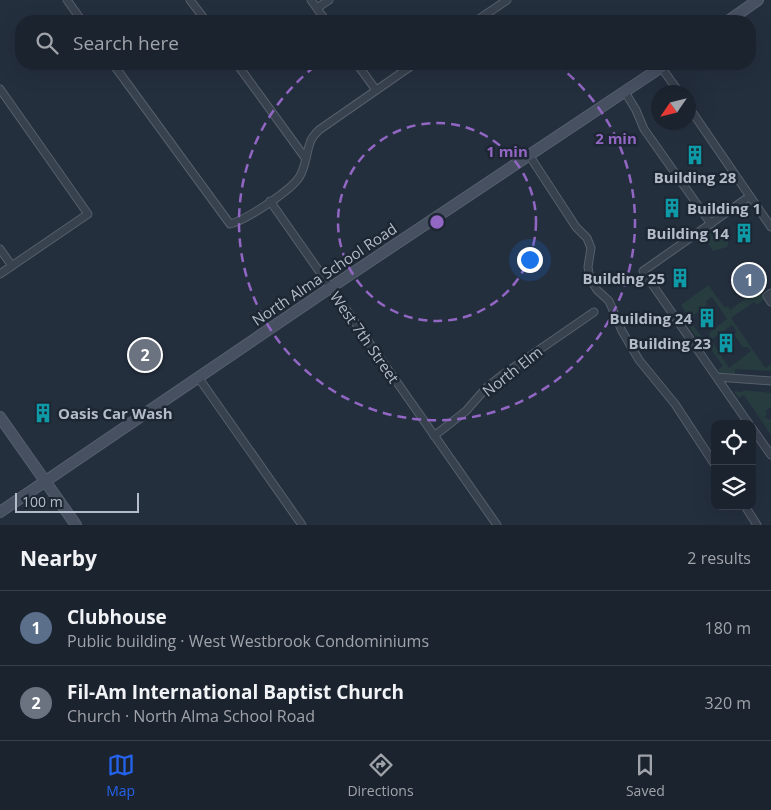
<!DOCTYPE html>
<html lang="en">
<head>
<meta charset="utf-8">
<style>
  :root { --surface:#1b232e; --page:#242b36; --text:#f1f3f6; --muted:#a0a4aa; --line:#39404a; --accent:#2563eb }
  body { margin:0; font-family:"Open Sans",sans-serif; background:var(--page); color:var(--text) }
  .controls { position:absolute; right:15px; bottom:15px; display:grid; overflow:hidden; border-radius:10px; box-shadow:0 5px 20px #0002 }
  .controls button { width:45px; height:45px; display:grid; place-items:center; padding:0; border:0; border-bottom:1px solid var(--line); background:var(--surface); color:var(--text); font:25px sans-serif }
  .compass { position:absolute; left:651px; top:85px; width:45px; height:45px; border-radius:50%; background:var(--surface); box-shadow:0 5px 20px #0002; rotate:235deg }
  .scale { position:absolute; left:15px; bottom:12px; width:124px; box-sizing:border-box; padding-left:5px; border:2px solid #b4bcc9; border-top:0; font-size:14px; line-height:18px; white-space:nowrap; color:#b4bcc9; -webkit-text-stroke:4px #1d2633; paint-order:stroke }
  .you { position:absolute; left:529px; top:259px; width:18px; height:18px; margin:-12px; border:4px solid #fff; border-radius:50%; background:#1a73e8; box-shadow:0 0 0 8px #1a73e833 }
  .badge { display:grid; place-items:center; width:32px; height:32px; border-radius:50%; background:var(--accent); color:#fff; font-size:16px; font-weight:700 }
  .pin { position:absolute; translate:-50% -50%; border:2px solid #fff; box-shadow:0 1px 5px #0006 }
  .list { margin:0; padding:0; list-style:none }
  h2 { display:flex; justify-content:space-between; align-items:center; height:65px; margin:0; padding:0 20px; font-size:21px }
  h2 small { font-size:16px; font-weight:400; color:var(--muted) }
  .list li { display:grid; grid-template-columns:32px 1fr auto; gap:15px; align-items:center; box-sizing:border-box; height:75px; padding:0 20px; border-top:1px solid var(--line) }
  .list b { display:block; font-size:19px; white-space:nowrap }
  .list p { margin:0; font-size:16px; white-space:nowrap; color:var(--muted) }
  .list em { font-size:16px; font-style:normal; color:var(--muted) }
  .icon { flex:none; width:28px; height:28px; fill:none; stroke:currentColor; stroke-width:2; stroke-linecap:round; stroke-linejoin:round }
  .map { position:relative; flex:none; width:771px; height:525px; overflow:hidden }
  .search { position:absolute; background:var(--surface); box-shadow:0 5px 20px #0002; left:15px; right:15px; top:15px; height:55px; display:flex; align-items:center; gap:12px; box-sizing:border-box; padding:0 18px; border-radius:20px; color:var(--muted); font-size:19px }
  .sheet { height:215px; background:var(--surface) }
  nav { display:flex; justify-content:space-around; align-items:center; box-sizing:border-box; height:70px; border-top:1px solid var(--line); background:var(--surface); font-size:14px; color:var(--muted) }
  nav a { display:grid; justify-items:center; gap:2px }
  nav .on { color:var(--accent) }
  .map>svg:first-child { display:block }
  .green { fill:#263c3f; fill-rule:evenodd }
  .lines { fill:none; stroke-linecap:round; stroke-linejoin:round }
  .minor-casing { stroke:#565f6c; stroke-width:9 }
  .secondary-casing { stroke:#565f6c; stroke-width:12 }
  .minor { stroke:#38414e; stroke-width:7 }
  .secondary { stroke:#465061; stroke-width:10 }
  .ring { fill:none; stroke:#9266c3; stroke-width:2.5; stroke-dasharray:9 6 }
  .labels { text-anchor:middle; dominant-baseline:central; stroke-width:5; stroke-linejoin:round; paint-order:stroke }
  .poi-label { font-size:15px; font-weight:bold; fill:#b4bcc9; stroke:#1d2633; text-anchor:end }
  .street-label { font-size:15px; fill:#b4bcc9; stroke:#1d2633 }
  .centre { fill:#9266c3; stroke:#1d2633; stroke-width:2.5 }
  .ring-label { font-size:15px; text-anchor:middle; font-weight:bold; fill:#9266c3; stroke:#1d2633; stroke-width:5; stroke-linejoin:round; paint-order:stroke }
</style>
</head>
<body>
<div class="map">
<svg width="771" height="525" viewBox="0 0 771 525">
  <rect width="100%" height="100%" fill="#242f3e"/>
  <!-- green -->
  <path class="green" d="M716,225l4,6 6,1 4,5 -3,10 -14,4 -6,-9 4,-5 -4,-5z
    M735,277l4,1 8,11 9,-5 9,14 -8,7 -3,-3 -23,16 33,48 2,2 5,-4v7l-36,-2v5l-16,-1 -1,-3 5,-4 -15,-21 -2,-1 -4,2 -19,-28 4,-4 -6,-9 26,-19h2l16,22 3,-2 2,4 16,-12 -12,-17zM712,297l15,22 -17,13 -1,6 -4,3 -17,-22 18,-13 1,-6zM732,325l4,5 -1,6 8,11h5l3,4 -22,17 -18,-28z
    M743,390l28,3v14l-6,4 2,4 -3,2 7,3v15l-27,-40 -5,3 -6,-7 10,1z"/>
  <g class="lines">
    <defs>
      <path id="minor" d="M67,0l15,21
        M190,0l16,21
        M311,0l15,21
        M317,8l12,-8
        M476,21l31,-21
        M113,64l117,160c16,-4 62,-34 70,-48 6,-11 6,-22 10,-33 1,-5 5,-9 9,-13l95,-66
        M237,64l69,95
        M357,64l19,26
        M661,67l18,25
        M0,89l88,125 -88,60
        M625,92l11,18 8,19 67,95
        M688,106l83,121
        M529,155l47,72 11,11 4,10 -3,19 2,11 7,12 12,11 13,30 17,29 36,44 40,61
        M270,201l227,324
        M0,249l12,17
        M771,293l-4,3 4,6
        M198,377l104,148
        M717,377l54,4
        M749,424l-106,-153 107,-75
        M752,428l19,27
        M434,436l32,-25 20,-23 15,-12 93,-64
        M745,506l12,19"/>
      <path id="secondary" d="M728,21l30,-21
        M0,417l76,108
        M0,512l324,-220 342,-228"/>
    </defs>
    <!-- minor casing -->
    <use href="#minor" class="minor-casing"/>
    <!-- secondary casing -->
    <use href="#secondary" class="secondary-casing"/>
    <!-- minor -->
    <use href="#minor" class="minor"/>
    <!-- secondary -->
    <use href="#secondary" class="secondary"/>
  </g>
  <!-- distance rings -->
  <g class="ring">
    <circle cx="437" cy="222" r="99"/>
    <path d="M556 64A198 198 0 1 1 318 64"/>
  </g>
  <!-- icons -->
  <defs>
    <symbol id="building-bare" viewBox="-9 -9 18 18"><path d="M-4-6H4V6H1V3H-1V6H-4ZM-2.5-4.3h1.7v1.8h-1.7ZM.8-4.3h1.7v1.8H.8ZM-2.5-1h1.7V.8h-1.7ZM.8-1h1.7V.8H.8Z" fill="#0f9aa8" stroke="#1d2633" stroke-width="2.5" paint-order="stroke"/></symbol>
  </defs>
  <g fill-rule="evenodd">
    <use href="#building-bare" x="681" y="141" width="28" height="28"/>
    <use href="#building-bare" x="658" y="194" width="28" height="28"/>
    <use href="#building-bare" x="730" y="219" width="28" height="28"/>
    <use href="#building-bare" x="666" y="264" width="28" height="28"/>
    <use href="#building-bare" x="693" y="304" width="28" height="28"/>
    <use href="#building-bare" x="712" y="329" width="28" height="28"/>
    <use href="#building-bare" x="29" y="399" width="28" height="28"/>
  </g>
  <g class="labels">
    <!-- poi labels -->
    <g class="poi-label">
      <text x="695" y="177" text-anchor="middle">Building 28</text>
      <text x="687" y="208" text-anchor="start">Building 1</text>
      <text x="729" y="233">Building 14</text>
      <text x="665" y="278">Building 25</text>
      <text x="692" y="318">Building 24</text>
      <text x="711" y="343">Building 23</text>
      <text x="58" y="413" text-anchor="start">Oasis Car Wash</text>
    </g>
    <!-- street labels -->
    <g class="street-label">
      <text transform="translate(324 274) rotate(-34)">North Alma School Road</text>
      <text transform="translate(365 337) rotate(55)">West 7th Street</text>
      <text transform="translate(512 371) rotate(-38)">North Elm</text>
    </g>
  </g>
  <circle cx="437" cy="222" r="8" class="centre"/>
  <g class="ring-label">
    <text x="616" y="144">2 min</text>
    <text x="507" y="157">1 min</text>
  </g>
</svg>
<div class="controls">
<button><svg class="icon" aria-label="locate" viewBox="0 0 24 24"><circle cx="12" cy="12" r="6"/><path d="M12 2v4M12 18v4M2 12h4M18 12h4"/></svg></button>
<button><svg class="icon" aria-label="layers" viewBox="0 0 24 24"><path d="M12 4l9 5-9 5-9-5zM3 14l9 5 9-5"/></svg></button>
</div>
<svg class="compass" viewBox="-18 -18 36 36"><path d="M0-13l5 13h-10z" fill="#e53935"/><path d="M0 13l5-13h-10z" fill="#a0a4aa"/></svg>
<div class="scale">100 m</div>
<div class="you"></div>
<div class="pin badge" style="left:749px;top:280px;background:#5c6f8a">1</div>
<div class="pin badge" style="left:145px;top:355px;background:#6b7280">2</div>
<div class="search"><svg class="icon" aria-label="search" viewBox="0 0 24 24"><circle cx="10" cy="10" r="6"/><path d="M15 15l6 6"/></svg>Search here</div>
</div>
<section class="sheet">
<h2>Nearby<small>2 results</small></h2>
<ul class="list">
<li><span class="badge" style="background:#5c6f8a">1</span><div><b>Clubhouse</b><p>Public building · West Westbrook Condominiums</p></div><em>180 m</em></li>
<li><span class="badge" style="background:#6b7280">2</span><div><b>Fil-Am International Baptist Church</b><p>Church · North Alma School Road</p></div><em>320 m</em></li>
</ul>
</section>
<nav>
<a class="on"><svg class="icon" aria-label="map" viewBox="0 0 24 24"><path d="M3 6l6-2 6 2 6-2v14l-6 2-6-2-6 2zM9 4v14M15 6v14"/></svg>Map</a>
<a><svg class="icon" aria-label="directions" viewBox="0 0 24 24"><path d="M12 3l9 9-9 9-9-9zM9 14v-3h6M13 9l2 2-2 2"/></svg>Directions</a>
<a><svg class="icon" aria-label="saved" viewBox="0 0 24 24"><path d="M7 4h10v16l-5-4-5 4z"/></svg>Saved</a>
</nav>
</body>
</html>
